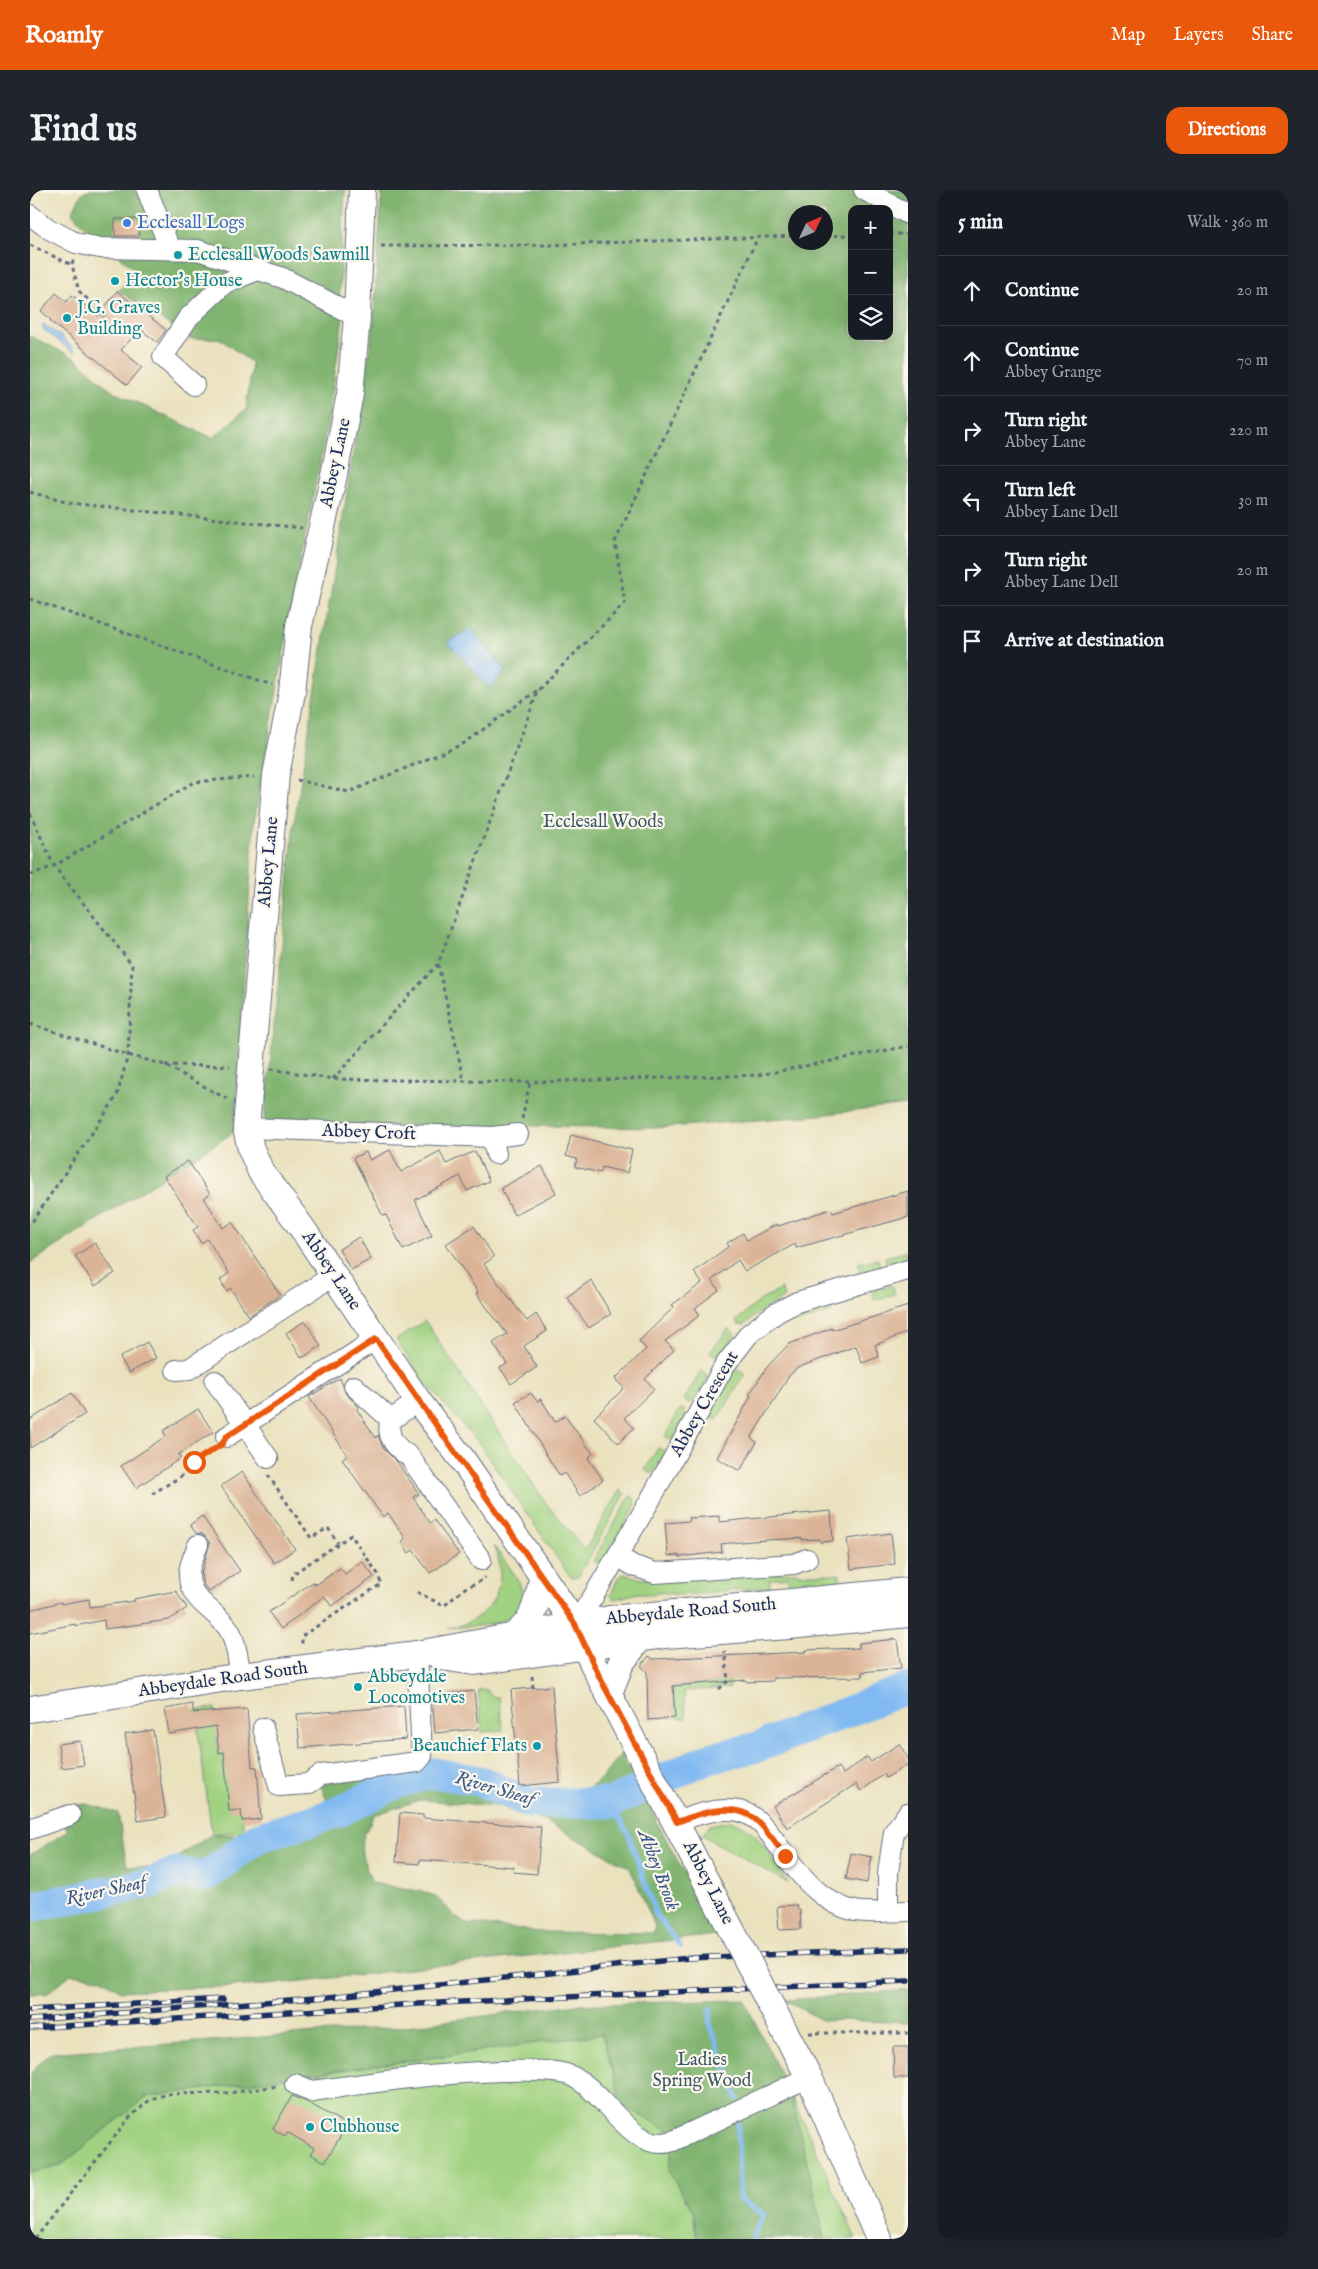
<!DOCTYPE html>
<html lang="en">
<head>
<meta charset="utf-8">
<style>
  :root { --surface:#171b24; --page:#20242c; --text:#f1f3f6; --muted:#9ea1a6; --line:#363941; --accent:#ea580c }
  body { margin:0; font-family:"IM FELL English",serif; background:var(--page); color:var(--text) }
  .controls { position:absolute; right:15px; top:15px; display:grid; overflow:hidden; border-radius:10px; box-shadow:0 5px 20px #0002 }
  .controls button { width:45px; height:45px; display:grid; place-items:center; padding:0; border:0; border-bottom:1px solid var(--line); background:var(--surface); color:var(--text); font:25px sans-serif }
  .compass { position:absolute; left:758px; top:15px; width:45px; height:45px; border-radius:50%; background:var(--surface); box-shadow:0 5px 20px #0002; rotate:46deg }
  .stop { position:absolute; width:15px; height:15px; margin:-11px; border:4px solid #ea580c; border-radius:50%; background:#fff }
  .stop.end { background:#ea580c; border-color:#fff; box-shadow:0 1px 5px #0008 }
  .list { margin:0; padding:0; list-style:none }
  h2 { display:flex; justify-content:space-between; align-items:center; height:65px; margin:0; padding:0 20px; font-size:21px }
  h2 small { font-size:16px; font-weight:400; color:var(--muted) }
  .list li { display:grid; grid-template-columns:32px 1fr auto; gap:15px; align-items:center; box-sizing:border-box; height:70px; padding:0 20px; border-top:1px solid var(--line) }
  .list b { display:block; font-size:19px; white-space:nowrap }
  .list p { margin:0; font-size:16px; white-space:nowrap; color:var(--muted) }
  .list em { font-size:16px; font-style:normal; color:var(--muted) }
  .icon { flex:none; width:28px; height:28px; fill:none; stroke:currentColor; stroke-width:2; stroke-linecap:round; stroke-linejoin:round }
  .map { position:relative; flex:none; width:878px; height:2049px; overflow:hidden; border-radius:15px }
  header { display:flex; align-items:center; gap:30px; box-sizing:border-box; height:70px; padding:0 25px; background:var(--accent); color:#fff }
  header strong { font-size:24px }
  nav { display:flex; gap:28px; margin-inline-start:auto; font-size:18px }
  .intro { display:flex; align-items:center; justify-content:space-between; box-sizing:border-box; height:120px; padding:0 30px }
  h1 { margin:0; font-size:35px }
  .button { padding:12px 22px; border-radius:15px; background:var(--accent); color:#fff; font-size:18px; font-weight:700 }
  main { display:flex; gap:30px; padding:0 30px }
  aside { flex:1; background:var(--surface); border-radius:15px; box-shadow:0 5px 20px #0002 }
  .map>svg:first-child { display:block }
  .green { fill:#a1d281; stroke:#5e8070 }
  .forest { fill:#80b46f; stroke:#4e7266; fill-rule:evenodd }
  .water { fill:#81baf2; stroke:#4e74a8 }
  .lines { fill:none; stroke-linecap:round; stroke-linejoin:round }
  .stream { stroke:#81baf2; stroke-width:5 }
  .river { stroke:#81baf2; stroke-width:31 }
  .building { fill:#dbb497 }
  .minor-casing { stroke:#636d7f; stroke-width:22 }
  .major-casing { stroke:#636d7f; stroke-width:28 }
  .path { stroke:#636d7f; stroke-width:3; stroke-dasharray:4 4; stroke-linecap:butt }
  .minor { stroke:#fff; stroke-width:20 }
  .major { stroke:#fff; stroke-width:26 }
  .rail-casing { stroke:#1b2f5e; stroke-width:5.5 }
  .rail { stroke:#fbf7ec; stroke-width:4; stroke-dasharray:11; stroke-linecap:butt }
  .major-bridge-casing { stroke:#636d7f; stroke-width:28; stroke-linecap:butt }
  .major-bridge { stroke:#fff; stroke-width:26 }
  .route { stroke:#ea580c; stroke-width:6 }
  .shop-dot { fill:#3f7fe0; stroke:#fbf7ec; stroke-width:2 }
  .culture-dot { fill:#0f9aa8; stroke:#fbf7ec; stroke-width:2 }
  .labels { text-anchor:middle; dominant-baseline:central; stroke-width:4.5; stroke-linejoin:round; paint-order:stroke }
  .shop-label { font-size:18px; fill:#366cbe; stroke:#fbf7ec; text-anchor:start }
  .culture-label { font-size:18px; fill:#0d838f; stroke:#fbf7ec; text-anchor:start }
  .street-label { font-size:18px; fill:#1b2f5e; stroke:#fbf7ec }
  .park-label { font-size:18px; fill:#3c5867; stroke:#fbf7ec }
  .water-label { font-size:19px; font-style:italic; fill:#3a598a; stroke:#fbf7ec }
</style>
</head>
<body>
<header>
<strong>Roamly</strong>
<nav><a>Map</a><a>Layers</a><a>Share</a></nav>
</header>
<div class="intro"><h1>Find us</h1><a class="button">Directions</a></div>
<main>
<div class="map">
<svg width="878" height="2049" viewBox="0 0 878 2049">
  <rect width="100%" height="100%" fill="#fbf7ec"/>
  <filter id="ink" filterUnits="userSpaceOnUse"><feTurbulence type="fractalNoise" baseFrequency=".02" numOctaves="2"/><feDisplacementMap in="SourceGraphic" scale="10" xChannelSelector="R" yChannelSelector="G"/><feConvolveMatrix kernelMatrix="1 2 1 2 8 2 1 2 1" color-interpolation-filters="sRGB"/></filter>
  <filter id="wash" filterUnits="userSpaceOnUse"><feTurbulence type="fractalNoise" baseFrequency=".0096" numOctaves="4" result="noise"/><feDisplacementMap in="SourceGraphic" scale="20" xChannelSelector="R" yChannelSelector="G"/><feGaussianBlur stdDeviation="1.12" result="paint"/><feColorMatrix in="noise" values="0 0 0 0 0 0 0 0 0 0 0 0 0 0 0 0 0 1.4 0 .05"/><feComposite in="paint" operator="in"/></filter>
  <g filter="url(#wash)">
    <rect width="100%" height="100%" fill="#eae1bd"/>
    <!-- green -->
    <path class="green" d="M877,1061l1,8 -21,6 -2,-8z
      M848,1069l2,7 -2,2 -14,4 -4,-1 -2,-8z
      M860,1096l3,1 2,7 -21,6 -1,-9z
      M751,1099l3,8 -23,14 -17,14 -6,-1 -2,-3 25,-21z
      M798,1113l4,9 -35,11 -5,-7 10,-7z
      M395,1131l120,181 40,48 35,-60 5,4 -47,83h-7l-3,-3 -90,-132 -55,-62 -27,-40z
      M699,1138l6,6 -16,24 -9,-6z
      M672,1179l6,9 -15,24 -3,1 -6,-3z
      M708,1179l7,5 -28,46 -6,-4 -1,-3 25,-43z
      M650,1219l4,1 2,5 -14,25 -7,-4z
      M628,1258l7,4 -13,22 -7,-4z
      M600,1306l4,2 2,7 -35,61 -8,-5z
      M464,1356c8,13 23,28 27,42 13,40 -50,38 -73,40 43,-6 63,-43 46,-82z
      M765,1382l9,2h36v7l-51,5 -1,-9 -18,2v8l-89,8 -22,-3 -8,3 -13,-2 -23,6 -4,-3 6,-17 7,-5 18,5z
      M700,1491v7l-46,3 2,27h-11l-2,-32z
      M448,1500h9l6,7h6l4,33 -21,2z
      M185,1518l2,19 13,8 -13,2 2,15 13,-1 12,80 -32,3 -17,-124z
      M699,1631c27,2 45,42 59,62l-86,-48 8,-10z
      M572,1844l20,71 52,28 -5,39 24,39 4,28h-667v-66l30,-7 86,-69z
      M761,1905l65,144h-31z"/>
    <!-- forest -->
    <path class="forest" d="M61,0h254l-6,113 -63,-34 -176,-25 -28,-31 10,-20z
      M352,0h526v915l-99,11 -153,12 -116,-2h-276l30,-302 79,-495zM822,19h37v127h-37zM766,22h30v30h-30z
      M157,65l87,26 69,36 -14,98 -35,178 -40,229 -20,310 -204,131v-927l45,22 37,33 101,47 33,-29 6,-46 -33,-25 -28,1 -72,-48 15,-22 -15,-13z
      M591,1564l96,181 -450,50 -146,6 -21,-13 -29,-4 -25,20h-16v-139l38,-24 -12,-24 31,-3 31,9 9,53 26,2 22,-9 37,-25 23,1 71,-17 21,-17 -6,-15 15,-6 114,-15 43,11 18,14 -1,17 -90,-7 -46,15c-18,34 -15,33 -2,68 15,3 51,7 62,13 14,9 20,25 37,29l5,-1 64,8 113,1 2,-7 -25,-58 -85,-47 -17,-5 -4,-26c21,2 54,9 72,-7 10,-8 17,-20 25,-29z
      M878,1800v33l-62,-3 -23,1 -38,-21z
      M714,1810l47,95 34,144h-128l-4,-28 -24,-39 5,-39 -52,-28 -20,-71 -456,63 -86,69 -30,7v-100l20,-20 348,-26 172,-22z"/>
    <!-- water -->
    <path class="water" d="M13,134l19,13 13,14 -2,1 -30,-23z
      M440,439l36,41 -16,18 -42,-46z"/>
    <g class="lines">
      <!-- stream -->
      <path class="stream" d="M580,1613l18,30 28,82 24,31
        M681,1819l-2,12 28,78
        M708,1934l1,75 25,15 -12,25"/>
      <!-- river -->
      <path class="river" d="M0,1717l121,-24 25,-11 30,5 51,-39 79,-25 61,-30 37,-10 46,8 50,22h80l99,-45 49,-11 150,-59"/>
    </g>
    <g id="blocks">
      <!-- building -->
      <path class="building" d="M85,29h24v17h-24z
        M87,101l49,39 -9,12 -17,-13 -19,21 21,17 -15,18 -77,-64 1,-1 -10,-9 15,-18 11,9 5,-7 26,21z
        M541,945l61,15 -5,23 -25,-6 -1,6 -26,-6 2,-8 -11,-3z
        M360,960l11,22 39,-21 6,13 29,-13 14,30 -22,10 -7,-15 -45,24 17,36 -29,14 -17,-35 -3,1 -30,-58 13,-6 4,8z
        M158,971l22,33 -6,4 19,30 9,-6 48,73 -31,21 -19,-28 -3,3 -7,-11 9,-7 -22,-34 -6,4 -8,-13 5,-3 -34,-51z
        M512,976l14,27 -42,22 -13,-27z
        M878,1001v26l-112,31 -1,-4 -50,27 -7,-11 -26,20 7,10 -24,18 5,7 -35,26 9,9 -29,29 9,10 -30,29 10,10 -16,15 -24,-25 30,-30 -9,-9 31,-30 -7,-8 35,-34 -2,-2 30,-22 -8,-11 35,-26 -2,-3 16,-10 4,7 30,-16 1,2 53,-17 2,4z
        M444,1036l20,31 -10,7 43,57 9,-7 11,17 -23,15 13,21 -26,17 -11,-16 7,-4 -14,-21 14,-9 -31,-41 2,-1 -32,-48z
        M329,1047l12,22 -20,11 -12,-21z
        M65,1053l20,30 -20,13 -20,-30z
        M561,1090l20,34 -22,14 -22,-31z
        M878,1116v26l-33,13 4,12 -17,6 -6,-17 -59,22 -8,8 -38,62 6,4 -17,29 -23,-13 34,-62 -2,-1 18,-28 22,-23 43,-16v2z
        M275,1131l16,25 -19,12 -16,-25z
        M117,1152l9,16 -27,15 -9,-16z
        M310,1188l6,16 13,13 -2,3 19,28 2,-3 5,13 14,14 22,32 -6,3 17,26 4,-3 25,34 -29,19 -17,-23 -4,3 -7,-11 3,-4 -17,-25 -5,4 -41,-58 5,-4 -38,-58z
        M42,1203l13,21 -55,34v-28z
        M501,1203l6,8 4,-2 14,23 10,-6 28,38 -5,4 15,22 -23,16 -16,-23 -4,3 -8,-12 -37,-62z
        M168,1219l15,23 -35,23 3,3 -45,30 -15,-22 45,-30 -3,-5z
        M212,1282l53,77 -21,14 -53,-77z
        M801,1321l2,30 -13,1v-3l-18,1v-2l-51,3 -30,3 1,8 -43,5v-2l-11,1 -3,-33 25,-2 -1,-3 30,-2v6z
        M172,1326l38,55 -31,21 -6,-8 -2,-10 9,-31 -7,-9 -7,-1 -6,-8z
        M861,1343l4,31 -44,5 -4,-30z
        M332,1371l12,16 -42,29 -8,-10 -43,33 -12,-17 44,-30 3,3 24,-17 5,6z
        M146,1401l11,17 -18,12 -64,9 -1,-9 -29,6v-2l-45,9v-23l31,-8v2l28,-5 1,8 45,-6 -1,-2z
        M867,1449l4,29 -39,4 1,5 -90,1v3l-26,1 -1,-2 -73,6 2,32 -27,2 -1,-48 -6,-6 8,-10 4,3 153,-7v-2l53,-2v-5z
        M522,1496l8,96 -40,4 -9,-96z
        M444,1501l4,38 -43,4 -3,-38z
        M162,1514l2,9 53,-4 5,58h5l4,52 -19,2 -1,-11 -12,1 -5,-59 -5,1 -3,-27 -47,8 -4,-25z
        M374,1516l2,33 -106,9 -3,-34z
        M123,1540l13,87 -28,4 -13,-87z
        M50,1551l4,24 -22,3 -4,-24z
        M869,1554l9,14v6l-22,14 -2,-4 -23,17 -5,-7 -69,44 -14,-22 65,-39 5,7 24,-17 4,5z
        M370,1623l23,2v3l118,9 -4,47 -24,-2 1,-5 -94,-7 -1,4 -23,-2z
        M821,1663l21,4 -5,26 -21,-4z
        M767,1715l1,5h2l1,19 -22,1 -2,-24z
        M863,1857h15v31h-14z
        M262,1906l15,6 40,23 -22,37 -15,-8 4,-6 -27,-16 -2,4 -12,-7z"/>
    </g>
  </g>
  <g filter="url(#ink)">
    <use href="#blocks" fill-opacity="0" stroke="#636d7f" stroke-width="1"/>
    <g class="lines">
      <defs>
        <path id="minor" d="M117,0l23,59
          M834,0l44,24
          M0,25l19,14 27,14 24,5 98,2 85,28 74,39
          M164,195l-31,-28 25,-39 37,-35 33,-13
          M216,938l246,9 26,-3
          M462,947l4,17
          M146,1180l13,-1 145,-94
          M185,1191l53,77
          M324,1196l37,34
          M388,1211l-27,19c-6,16 5,28 18,36l72,104
          M196,1247l150,-98
          M168,1355c-3,8 -9,20 -9,29 -1,27 28,36 41,57 7,13 8,30 11,45
          M587,1366l17,10 21,7 139,-9 13,-5
          M545,1434l18,-27 56,-95 76,-137 24,-31 27,-21 21,-11 111,-32
          M233,1538l16,58 29,-2 13,-9 96,-13 5,-6 -5,-102
          M647,1632c19,-8 41,-15 62,-11 22,5 34,28 46,44 18,24 39,49 70,56 16,3 37,0 53,0
          M0,1639l40,-14
          M858,1721v-38l6,-41 14,-19
          M265,1894l17,7c63,-9 126,-18 190,-20 21,0 43,-2 64,3 38,11 64,82 107,67l136,-64"/>
        <path id="major" d="M332,0l-5,127 -7,77 -16,81 -35,151 -7,66 -16,83 -30,353 5,21 10,23 41,56 116,173 44,58 87,127 26,38 18,40 129,248
          M480,1448c25,-16 26,-34 33,-61
          M410,1467l35,5 190,-27 124,-9 119,-12
          M579,1503l12,-30 19,-25
          M0,1519l211,-33 176,-22 193,-35 298,-28
          M739,1812l40,75 70,162"/>
      </defs>
      <!-- minor casing -->
      <use href="#minor" class="minor-casing"/>
      <!-- major casing -->
      <use href="#major" class="major-casing"/>
      <!-- path -->
      <path class="path" d="M859,44h17
        M796,46l26,-1
        M0,55l42,20
        M351,56l165,-1 250,-9
        M43,70l-1,5 7,26 29,28
        M0,302l39,11 233,25
        M0,409l242,86
        M267,590l52,12 114,-48 75,-54
        M0,623l24,53 78,99 -4,90 -11,41 -87,129
        M0,685l24,-9 140,-84 60,-5
        M408,774l26,117
        M0,834l98,31 37,10 62,34
        M135,875l65,1
        M241,879l62,10 197,3 229,-7 149,-29
        M303,889l105,-115 100,-274 87,-87 -10,-61 143,-305
        M492,929l8,-37
        M238,1285l43,63 17,-10 10,15
        M122,1304l36,-22 6,-10 20,-13
        M262,1390l1,-6 58,-39 27,39 3,10 -79,52v11
        M387,1402l27,14 21,-18 18,-8 2,-3
        M502,1486l1,12
        M689,1499l9,-8 -3,-30
        M779,1843h99
        M5,2049l95,-122 21,-18 17,-5 60,-1 51,-7"/>
      <!-- minor -->
      <use href="#minor" class="minor"/>
      <!-- major -->
      <use href="#major" class="major"/>
      <defs>
        <path id="rail" d="M0,1820l193,-11
          M0,1830l298,-23 361,-39 219,-9
          M0,1838l388,-24 490,-23"/>
      </defs>
      <!-- rail casing -->
      <use href="#rail" class="rail-casing"/>
      <!-- rail -->
      <use href="#rail" class="rail"/>
      <defs>
        <path id="major-bridge" d="M692,1722l47,90"/>
      </defs>
      <!-- major-bridge casing -->
      <use href="#major-bridge" class="major-bridge-casing"/>
      <!-- major-bridge -->
      <use href="#major-bridge" class="major-bridge"/>
    </g>
  </g>
  <g class="lines" filter="url(#ink)">
    <!-- route -->
    <path class="route" d="M164,1272l28,-18 4,-7 150,-98 199,285 25,54 77,144c23,-9 56,-21 78,-3 12,10 21,25 30,37"/>
  </g>
  <!-- markers -->
  <circle class="shop-dot" cx="97" cy="33" r="5"/>
  <g class="culture-dot">
    <circle cx="148" cy="65" r="5"/>
    <circle cx="85" cy="91" r="5"/>
    <circle cx="37" cy="128" r="5"/>
    <circle cx="328" cy="1497" r="5"/>
    <circle cx="507" cy="1556" r="5"/>
    <circle cx="280" cy="1937" r="5"/>
  </g>
  <g class="labels">
    <!-- shop labels -->
    <g class="shop-label">
      <text x="107" y="33">Ecclesall Logs</text>
    </g>
    <!-- culture labels -->
    <g class="culture-label">
      <text x="158" y="65">Ecclesall Woods Sawmill</text>
      <text x="95" y="91">Hector's House</text>
      <text x="47" y="118">J.G. Graves<tspan x="47" dy="21">Building</tspan></text>
      <text x="338" y="1487">Abbeydale<tspan x="338" dy="21">Locomotives</tspan></text>
      <text x="497" y="1556" text-anchor="end">Beauchief Flats</text>
      <text x="290" y="1937">Clubhouse</text>
    </g>
    <!-- street labels -->
    <g class="street-label">
      <text transform="translate(306 273) rotate(-78)">Abbey Lane</text>
      <text transform="translate(239 672) rotate(-85)">Abbey Lane</text>
      <text transform="translate(339 943) rotate(2)">Abbey Croft</text>
      <text transform="translate(301 1081) rotate(56)">Abbey Lane</text>
      <text transform="translate(675 1214) rotate(-60)">Abbey Crescent</text>
      <text transform="translate(661 1422) rotate(-5)">Abbeydale Road South</text>
      <text transform="translate(193 1490) rotate(-8)">Abbeydale Road South</text>
      <text transform="translate(678 1693) rotate(63)">Abbey Lane</text>
    </g>
    <!-- park labels -->
    <g class="park-label">
      <text x="573" y="632">Ecclesall Woods</text>
      <text x="672" y="1870">Ladies<tspan x="672" dy="21">Spring Wood</tspan></text>
    </g>
    <!-- water labels -->
    <g class="water-label">
      <text transform="translate(465 1599) rotate(16)">River Sheaf</text>
      <text transform="translate(628 1680) rotate(69)">Abbey Brook</text>
      <text transform="translate(76 1701) rotate(-12)">River Sheaf</text>
    </g>
  </g>
</svg>
<div class="controls">
<button>+</button>
<button>−</button>
<button><svg class="icon" aria-label="layers" viewBox="0 0 24 24"><path d="M12 4l9 5-9 5-9-5zM3 14l9 5 9-5"/></svg></button>
</div>
<svg class="compass" viewBox="-18 -18 36 36"><path d="M0-13l5 13h-10z" fill="#e53935"/><path d="M0 13l5-13h-10z" fill="#9ea1a6"/></svg>
<div class="stop" style="left:164px;top:1272px"></div>
<div class="stop end" style="left:755px;top:1666px"></div>
</div>
<aside>
<h2>5 min<small>Walk · 360 m</small></h2>
<ul class="list">
<li><svg class="icon" aria-label="ahead" viewBox="0 0 24 24"><path d="M12 20V5M6 11l6-6 6 6"/></svg><div><b>Continue</b></div><em>20 m</em></li>
<li><svg class="icon" aria-label="ahead" viewBox="0 0 24 24"><path d="M12 20V5M6 11l6-6 6 6"/></svg><div><b>Continue</b><p>Abbey Grange</p></div><em>70 m</em></li>
<li><svg class="icon" aria-label="right" viewBox="0 0 24 24"><path d="M7 20v-9h11M14 6l5 5-5 5"/></svg><div><b>Turn right</b><p>Abbey Lane</p></div><em>220 m</em></li>
<li><svg class="icon" aria-label="left" viewBox="0 0 24 24"><path d="M17 20v-9H6M10 6l-5 5 5 5"/></svg><div><b>Turn left</b><p>Abbey Lane Dell</p></div><em>30 m</em></li>
<li><svg class="icon" aria-label="right" viewBox="0 0 24 24"><path d="M7 20v-9h11M14 6l5 5-5 5"/></svg><div><b>Turn right</b><p>Abbey Lane Dell</p></div><em>20 m</em></li>
<li><svg class="icon" aria-label="arrive" viewBox="0 0 24 24"><path d="M6 21V4h12l-3 4 3 4H6"/></svg><div><b>Arrive at destination</b></div></li>
</ul>
</aside>
</main>
</body>
</html>
